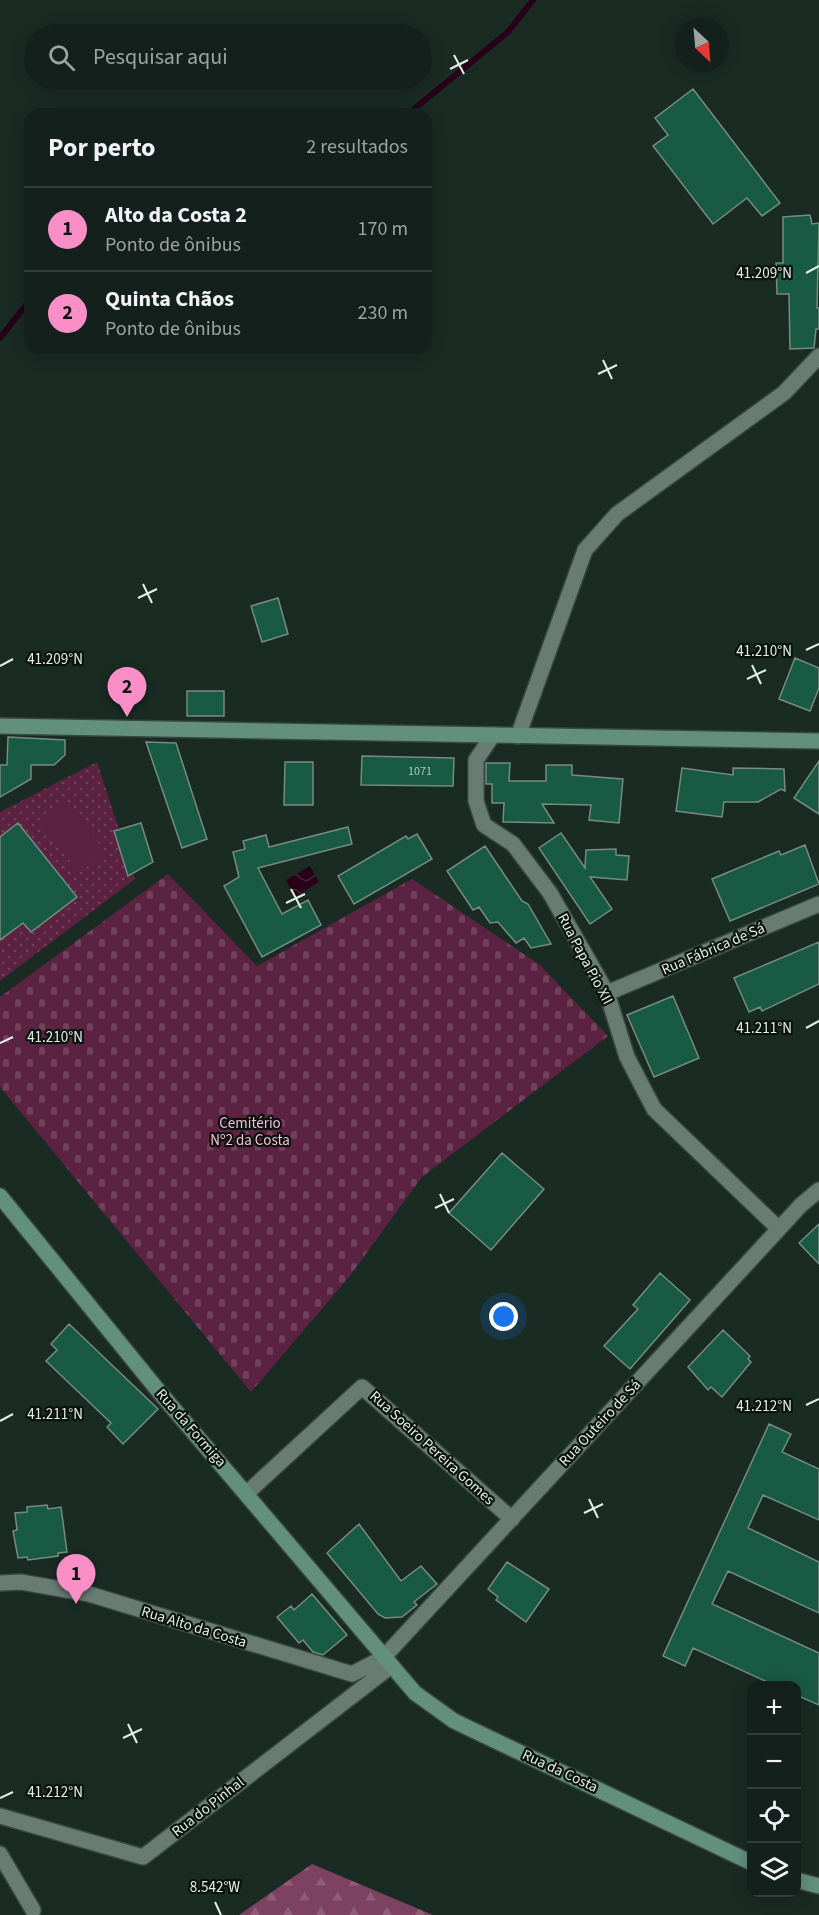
<!DOCTYPE html>
<html lang="pt">
<head>
<meta charset="utf-8">
<style>
  :root { --surface:#14201b; --page:#1d2824; --text:#f1f3f6; --muted:#9da3a3; --line:#333e3a; --accent:#fa8fc7 }
  body { margin:0; font-family:"Source Sans 3",sans-serif; background:var(--page); color:var(--text) }
  .controls { position:absolute; right:18px; bottom:18px; display:grid; overflow:hidden; border-radius:12px; box-shadow:0 3px 15px #0003 }
  .controls button { width:54px; height:54px; display:grid; place-items:center; padding:0; border:0; border-bottom:2px solid var(--line); background:var(--surface); color:var(--text); font:30px sans-serif }
  .compass { position:absolute; left:675px; top:18px; width:54px; height:54px; border-radius:50%; background:var(--surface); box-shadow:0 3px 15px #0003; rotate:154deg }
  .you { position:absolute; left:504px; top:1317px; width:21px; height:21px; margin:-15px; border:4px solid #fff; border-radius:50%; background:#1a73e8; box-shadow:0 0 0 9px #1a73e833 }
  .badge { display:grid; place-items:center; width:39px; height:39px; border-radius:50%; background:var(--accent); color:#111; font-size:20px; font-weight:700 }
  .pin { position:absolute; translate:-50% -50px; filter:drop-shadow(0 2px 3px #0008) }
  .pin::after { content:''; position:absolute; top:32px; width:21px; height:18px; background:inherit; clip-path:polygon(0 0,100% 0,50% 100%) }
  .list { margin:0; padding:0; list-style:none }
  h2 { display:flex; justify-content:space-between; align-items:center; height:78px; margin:0; padding:0 24px; font-size:26px }
  h2 small { font-size:20px; font-weight:400; color:var(--muted) }
  .list li { display:grid; grid-template-columns:39px 1fr auto; gap:18px; align-items:center; box-sizing:border-box; height:84px; padding:0 24px; border-top:2px solid var(--line) }
  .list b { display:block; font-size:22px; white-space:nowrap }
  .list p { margin:0; font-size:20px; white-space:nowrap; color:var(--muted) }
  .list em { font-size:20px; font-style:normal; color:var(--muted) }
  .icon { flex:none; width:33px; height:33px; fill:none; stroke:currentColor; stroke-width:2; stroke-linecap:round; stroke-linejoin:round }
  .map { position:relative; flex:none; width:819px; height:1915px; overflow:hidden }
  .search { position:absolute; background:var(--surface); box-shadow:0 3px 15px #0003; left:24px; top:24px; width:408px; height:66px; display:flex; align-items:center; gap:15px; box-sizing:border-box; padding:0 21px; border-radius:33px; color:var(--muted); font-size:22px }
  .panel { position:absolute; background:var(--surface); box-shadow:0 3px 15px #0003; left:24px; top:108px; width:408px; height:246px; border-radius:18px }
  .map>svg:first-child { display:block }
  .green { fill:url(#green-dots) }
  .forest { fill:url(#forest-firs) }
  .cemetery { fill:url(#cemetery-stones) }
  .pitch { fill:#5b2241 }
  .water { fill:url(#water-waves) }
  .lines { fill:none; stroke-linecap:round; stroke-linejoin:round }
  .stream { stroke:#270117; stroke-width:6 }
  .building { fill:#195a44; stroke:#768b82; stroke-width:1.5 }
  .street-casing { stroke:#394742; stroke-width:18 }
  .secondary-casing { stroke:#394742; stroke-width:18 }
  .street { stroke:#687c73; stroke-width:15 }
  .secondary { stroke:#63907e; stroke-width:15 }
  .ticks { fill:none; stroke:#e2ede8; stroke-width:2 }
  .labels { text-anchor:middle; dominant-baseline:central; stroke-width:4.5; stroke-linejoin:round; paint-order:stroke }
  .number-label { font-size:12px; fill:#b0c8bf }
  .street-label { font-size:15px; fill:#e2ede8; stroke:#0a120e }
  .park-label { font-size:15px; fill:#f7bed9; stroke:#0a120e }
  .ticks-label { font-size:15px; text-anchor:middle; fill:#e2ede8; stroke:#0a120e; stroke-width:4.5; stroke-linejoin:round; paint-order:stroke }
</style>
</head>
<body>
<div class="map">
<svg width="819" height="1915" viewBox="0 0 819 1915">
  <defs>
    <pattern id="green-dots" width="8" height="8" patternUnits="userSpaceOnUse" patternTransform="scale(1.5)"><rect width="8" height="8" fill="#5b2241"/><path d="M2 2h.1M6 6h.1" fill="none" stroke="#72425c" stroke-width="1.8" stroke-linecap="round"/></pattern>
    <pattern id="forest-firs" width="22" height="20" patternUnits="userSpaceOnUse" patternTransform="scale(1.5)"><rect width="22" height="20" fill="#7d4161"/><path d="M5 1l3.5 6h-7zM16 11l3.5 6h-7z" fill="#8f5d78"/></pattern>
    <pattern id="cemetery-stones" width="16" height="16" patternUnits="userSpaceOnUse" patternTransform="scale(1.5)"><rect width="16" height="16" fill="#5b2241"/><path d="M2 7V4a2 2 0 0 1 4 0v3zM10 15v-3a2 2 0 0 1 4 0v3z" fill="#72425c"/></pattern>
    <pattern id="water-waves" width="16" height="10" patternUnits="userSpaceOnUse" patternTransform="scale(1.5)"><rect width="16" height="10" fill="#270117"/><path d="M0 5q4-4 8 0t8 0" fill="none" stroke="#462639"/></pattern>
  </defs>
  <rect width="100%" height="100%" fill="#1a2b24"/>
  <!-- green -->
  <path class="green" d="M97,762l38,117 -135,102v-169z"/>
  <!-- forest -->
  <path class="forest" d="M312,1864l121,51h-194z"/>
  <!-- cemetery -->
  <path class="cemetery" d="M168,874l89,92 155,-87 128,86 68,71 -186,141 -73,100 -98,115 -251,-305v-90z"/>
  <!-- pitch -->
  <path class="pitch" d="M64,800l42,52 -27,21 -41,-52z"/>
  <!-- water -->
  <path class="water" d="M310,866l9,16 -24,15 -9,-17z"/>
  <g class="lines">
    <!-- stream -->
    <path class="stream" d="M408,114l100,-82 25,-32
      M0,338l30,-38"/>
  </g>
  <!-- building -->
  <path class="building" d="M693,89l87,114 -18,13 -15,-18 -34,26 -60,-78 15,-11 -13,-17z
    M810,215l2,9 7,-1 -2,85h2v21h-3l-2,19 -24,1 -1,-55h-12l-1,-31h7v-46z
    M278,598l10,36 -26,8 -11,-36z
    M795,658l24,10v20l-9,23 -31,-12z
    M187,691h37v25h-37z
    M8,737l57,3v15l-11,10h-23v14l-31,18v-32h7z
    M146,742l30,1 31,96 -25,9z
    M362,756l92,2 -1,28 -92,-1z
    M819,761v53l-25,-16z
    M285,762h28v43h-29z
    M486,763h24l-1,18h37v-16h26v10l51,4 -4,44 -30,-3 2,-15 -49,-1 12,19 -51,-1 1,-19h-12v-19h-6z
    M682,768l51,7v-7l51,1 1,22 -4,-2 -23,13h-34l-2,15 -46,-6z
    M18,823l59,74 -46,35 -8,-9 -23,17v-103z
    M141,823l12,39 -25,14 -14,-45z
    M348,827l4,17 -94,24 24,46 26,-14 13,25 -59,32 -38,-71 15,-9 -6,-25 12,-3 -2,-8 23,-6 3,12z
    M561,833l24,35 1,-18 30,-1v6l13,1 -2,24 -37,-3 22,32 -22,15 -51,-76z
    M417,834l15,25 -78,45 -16,-28 68,-40 2,3z
    M805,845l14,39 -89,37 -18,-42 67,-28 2,4z
    M485,846l37,55 6,3 23,40 -20,4 -7,-10 -8,5 -18,-21 -8,1 -11,-16 -6,3 -26,-39z
    M819,942v42l-57,27 -2,-4 -11,5 -15,-34z
    M673,996l26,62 -45,19 -27,-62z
    M502,1153l42,36 -53,61 -42,-37z
    M819,1224v40l-20,-21z
    M660,1273l30,27 -60,69 -26,-23 34,-37 -5,-4z
    M69,1324l89,85 -35,35 -16,-17 4,-4 -65,-62 11,-11 -6,-6z
    M723,1330l27,26 -2,3 3,3 -29,35 -11,-10 -3,3 -20,-23z
    M769,1424l22,10 -9,18 37,17v51l-56,-25 -15,33 71,34v51l-91,-42 -16,33 107,49v52l-23,-10v-9h-20l-83,-38 -8,18 -22,-10z
    M47,1505l1,4 13,-2 6,45 -9,1v3l-30,4 -1,-3 -9,1 -5,-27 4,-1 -2,-17 12,-1v-5z
    M359,1524l42,57 20,-15 16,18 -23,18 3,3 -15,12 -17,1 -7,-4 -51,-61z
    M507,1562l42,27 -23,33 -30,-22 2,-3 -10,-8z
    M312,1594l35,41 -24,20 -10,-3 -10,-12 -4,3 -22,-26 14,-11 3,4z"/>
  <g class="lines">
    <defs>
      <path id="street" d="M493,735l-17,25v41l8,24 29,19 37,49 57,100 20,64 27,52 125,120
        M518,736l67,-186 32,-36 167,-121 35,-37
        M607,993l212,-89
        M247,1493l115,-106 150,132
        M0,1583l21,-1 68,12 263,80 31,-16 418,-453 18,-15
        M0,1816l143,41 248,-191
        M0,1854l33,56"/>
      <path id="secondary" d="M0,726l819,15
        M0,1196l161,198 254,299 39,28 298,142
        M796,1880l23,6"/>
    </defs>
    <!-- street casing -->
    <use href="#street" class="street-casing"/>
    <!-- secondary casing -->
    <use href="#secondary" class="secondary-casing"/>
    <!-- street -->
    <use href="#street" class="street"/>
    <!-- secondary -->
    <use href="#secondary" class="secondary"/>
  </g>
  <!-- ticks -->
  <path class="ticks" d="M454,55l10,19M450,69l18,-9M806,273l13,-7M603,360l9,19M598,374l19,-9M143,584l9,19M138,598l19,-9M806,650l13,-6M752,665l9,19M0,666l13,-7M747,679l19,-9M291,889l10,19M286,903l19,-9M806,1028l13,-7M0,1043l13,-6M440,1194l9,19M435,1208l19,-9M806,1405l13,-6M0,1421l13,-7M589,1499l9,19M584,1513l19,-9M128,1724l9,19M123,1738l19,-9M0,1798l13,-6M215,1902l6,13"/>
  <g class="labels">
    <!-- number labels -->
    <g class="number-label">
      <text x="420" y="771">1071</text>
    </g>
    <!-- street labels -->
    <g class="street-label">
      <text transform="translate(713 949) rotate(-23)">Rua Fábrica de Sá</text>
      <text transform="translate(585 959) rotate(62)">Rua Papa Pio XII</text>
      <text transform="translate(600 1423) rotate(-47)">Rua Outeiro de Sá</text>
      <text transform="translate(191 1428) rotate(49)">Rua da Formiga</text>
      <text transform="translate(432 1448) rotate(42)">Rua Soeiro Pereira Gomes</text>
      <text transform="translate(194 1627) rotate(17)">Rua Alto da Costa</text>
      <text transform="translate(560 1771) rotate(25)">Rua da Costa</text>
      <text transform="translate(208 1807) rotate(-38)">Rua do Pinhal</text>
    </g>
    <!-- park labels -->
    <g class="park-label">
      <text x="250" y="1123">Cemitério<tspan x="250" dy="17">Nº2 da Costa</tspan></text>
    </g>
  </g>
  <g class="ticks-label">
    <text x="764" y="278">41.209°N</text>
    <text x="764" y="656">41.210°N</text>
    <text x="55" y="664">41.209°N</text>
    <text x="764" y="1033">41.211°N</text>
    <text x="55" y="1042">41.210°N</text>
    <text x="764" y="1411">41.212°N</text>
    <text x="55" y="1419">41.211°N</text>
    <text x="55" y="1797">41.212°N</text>
    <text x="215" y="1892">8.542°W</text>
  </g>
</svg>
<div class="controls">
<button>+</button>
<button>−</button>
<button><svg class="icon" aria-label="locate" viewBox="0 0 24 24"><circle cx="12" cy="12" r="6"/><path d="M12 2v4M12 18v4M2 12h4M18 12h4"/></svg></button>
<button><svg class="icon" aria-label="layers" viewBox="0 0 24 24"><path d="M12 4l9 5-9 5-9-5zM3 14l9 5 9-5"/></svg></button>
</div>
<svg class="compass" viewBox="-18 -18 36 36"><path d="M0-13l5 13h-10z" fill="#e53935"/><path d="M0 13l5-13h-10z" fill="#9da3a3"/></svg>
<div class="you"></div>
<div class="pin badge" style="left:76px;top:1604px">1</div>
<div class="pin badge" style="left:127px;top:717px">2</div>
<div class="search"><svg class="icon" aria-label="search" viewBox="0 0 24 24"><circle cx="10" cy="10" r="6"/><path d="M15 15l6 6"/></svg>Pesquisar aqui</div>
<section class="panel">
<h2>Por perto<small>2 resultados</small></h2>
<ul class="list">
<li><span class="badge">1</span><div><b>Alto da Costa 2</b><p>Ponto de ônibus</p></div><em>170 m</em></li>
<li><span class="badge">2</span><div><b>Quinta Chãos</b><p>Ponto de ônibus</p></div><em>230 m</em></li>
</ul>
</section>
</div>
</body>
</html>
